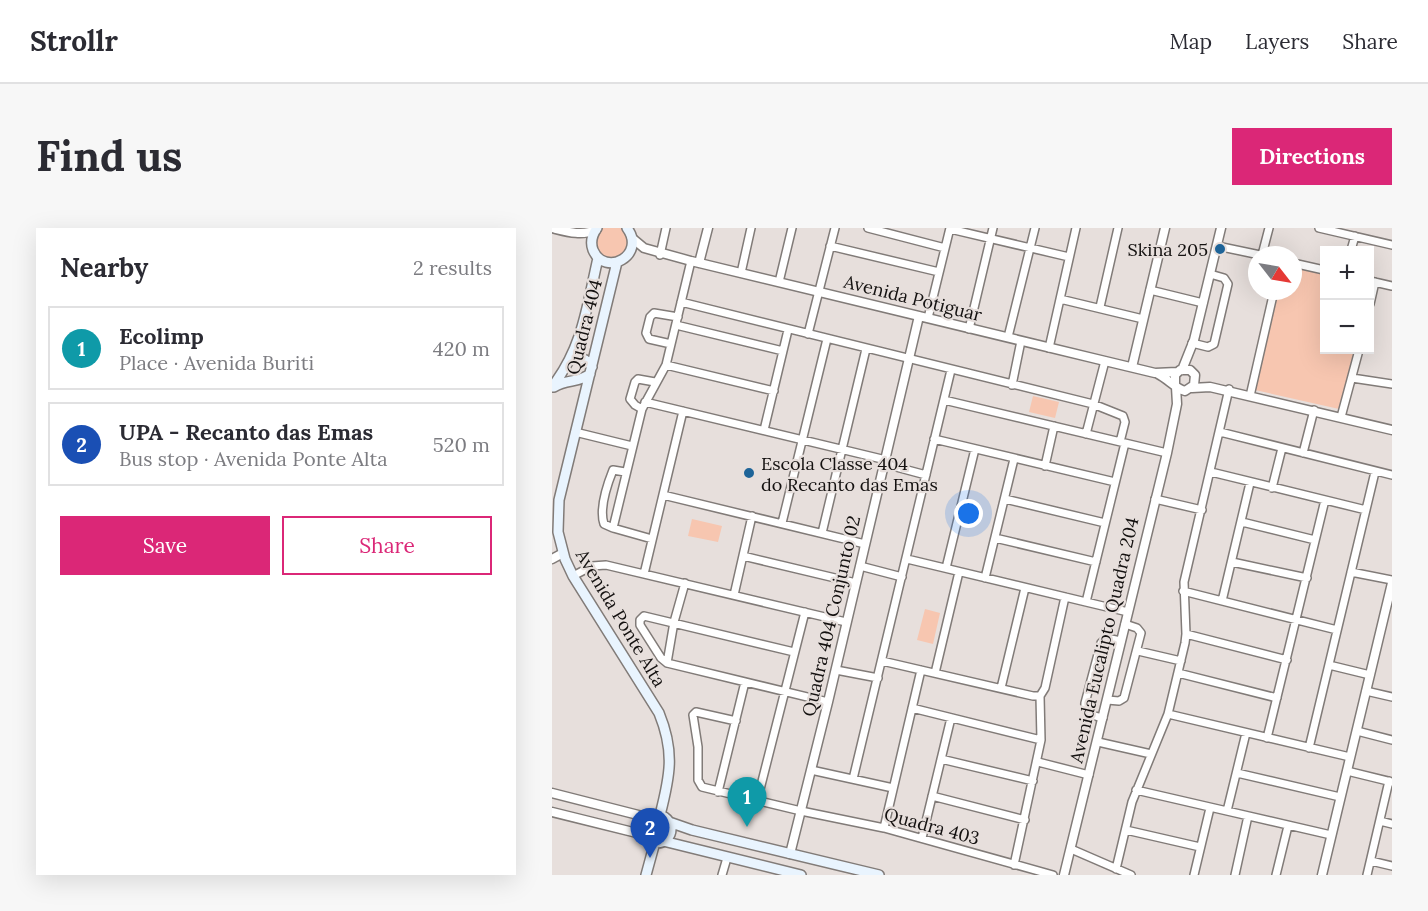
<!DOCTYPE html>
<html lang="en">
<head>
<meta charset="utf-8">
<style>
  :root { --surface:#fff; --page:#f7f7f7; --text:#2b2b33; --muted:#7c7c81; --line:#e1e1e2; --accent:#db2777 }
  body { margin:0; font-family:Lora,serif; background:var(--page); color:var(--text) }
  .controls { position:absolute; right:18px; top:18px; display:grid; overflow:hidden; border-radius:0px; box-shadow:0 6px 24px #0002 }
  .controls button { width:54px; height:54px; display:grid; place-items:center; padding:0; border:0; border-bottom:2px solid var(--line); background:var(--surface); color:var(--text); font:30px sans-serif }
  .compass { position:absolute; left:696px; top:18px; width:54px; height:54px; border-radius:50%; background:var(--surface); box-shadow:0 6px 24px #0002; rotate:121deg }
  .you { position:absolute; left:417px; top:286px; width:21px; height:21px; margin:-15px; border:4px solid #fff; border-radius:50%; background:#1a73e8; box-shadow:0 0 0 9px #1a73e833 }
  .badge { display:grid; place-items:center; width:39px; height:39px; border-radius:50%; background:var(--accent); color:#fff; font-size:20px; font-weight:700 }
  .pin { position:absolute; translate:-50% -50px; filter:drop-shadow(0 2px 3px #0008) }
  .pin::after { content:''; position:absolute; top:32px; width:21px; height:18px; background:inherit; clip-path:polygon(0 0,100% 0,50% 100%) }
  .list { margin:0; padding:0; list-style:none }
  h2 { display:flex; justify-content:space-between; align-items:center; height:78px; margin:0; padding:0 24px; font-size:26px }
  h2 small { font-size:20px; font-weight:400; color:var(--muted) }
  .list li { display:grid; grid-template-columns:39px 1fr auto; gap:18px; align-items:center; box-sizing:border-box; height:84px; margin:0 12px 12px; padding:0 12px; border:2px solid var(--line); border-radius:0px }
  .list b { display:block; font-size:22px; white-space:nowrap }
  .list p { margin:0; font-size:20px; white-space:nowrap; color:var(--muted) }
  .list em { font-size:20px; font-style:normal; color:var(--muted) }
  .actions { display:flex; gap:12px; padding:18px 24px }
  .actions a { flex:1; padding:14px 0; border:2px solid var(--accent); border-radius:0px; text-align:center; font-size:21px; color:var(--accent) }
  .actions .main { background:var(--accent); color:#fff }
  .map { position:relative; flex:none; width:840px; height:647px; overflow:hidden; border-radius:0px }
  header { display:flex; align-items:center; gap:36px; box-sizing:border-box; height:84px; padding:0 30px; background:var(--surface); border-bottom:2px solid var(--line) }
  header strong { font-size:28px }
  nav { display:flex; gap:33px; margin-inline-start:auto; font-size:21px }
  .intro { display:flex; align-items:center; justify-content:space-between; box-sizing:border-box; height:144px; padding:0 36px }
  h1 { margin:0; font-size:42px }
  .button { padding:15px 27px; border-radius:0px; background:var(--accent); color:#fff; font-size:21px; font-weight:700 }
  main { display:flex; gap:36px; padding:0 36px }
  aside { flex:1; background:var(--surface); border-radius:0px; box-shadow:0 6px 24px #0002 }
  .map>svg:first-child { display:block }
  .green { fill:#f7c6b0 }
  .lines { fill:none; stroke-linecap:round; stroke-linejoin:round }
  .minor-casing { stroke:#817b78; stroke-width:10 }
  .tertiary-casing { stroke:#817b78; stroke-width:11 }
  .secondary-casing { stroke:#817b78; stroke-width:12 }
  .minor { stroke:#fff; stroke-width:7 }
  .tertiary { stroke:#fff; stroke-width:8 }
  .secondary { stroke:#e9f4fe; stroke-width:9 }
  .poi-dot { fill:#1e6498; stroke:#e7dfdc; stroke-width:2 }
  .labels { text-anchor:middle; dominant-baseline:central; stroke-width:4.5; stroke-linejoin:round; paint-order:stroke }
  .poi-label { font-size:18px; fill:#141110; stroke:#e7dfdc; text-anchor:end }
  .street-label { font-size:18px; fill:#141110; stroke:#e7dfdc }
</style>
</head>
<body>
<header>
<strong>Strollr</strong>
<nav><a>Map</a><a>Layers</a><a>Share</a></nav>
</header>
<div class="intro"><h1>Find us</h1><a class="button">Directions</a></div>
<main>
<aside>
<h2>Nearby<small>2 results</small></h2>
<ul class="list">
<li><span class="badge" style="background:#0f9aa8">1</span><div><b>Ecolimp</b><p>Place · Avenida Buriti</p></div><em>420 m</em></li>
<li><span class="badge" style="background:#1a4fb4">2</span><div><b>UPA - Recanto das Emas</b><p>Bus stop · Avenida Ponte Alta</p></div><em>520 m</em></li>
</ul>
<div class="actions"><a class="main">Save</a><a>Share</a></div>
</aside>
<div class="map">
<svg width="840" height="647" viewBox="0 0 840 647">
  <rect width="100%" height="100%" fill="#e7dfdc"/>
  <!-- green -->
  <path class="green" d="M49,0h23l6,17 -13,15 -15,-3 -8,-14z
    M741,39l31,8v75h30l-15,59 -84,-19 20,-99h18z
    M481,168l26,6 -4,16 -26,-6z
    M140,291l30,7 -4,16 -30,-6z
    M373,381l15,4 -7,31 -16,-4z"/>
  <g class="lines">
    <defs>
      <path id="minor" d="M316,0l77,20
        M767,0l73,17
        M398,1l119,28
        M278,18l109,26
        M665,18l43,9
        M799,22l4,-14
        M108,27l6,-27
        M710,27l7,-27
        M741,35l31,7
        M189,45l10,-45
        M818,53l22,5
        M227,54l13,-54
        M598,62l53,13
        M508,71l83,20
        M129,74l412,102 30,12 2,6 -5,20
        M818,76l5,-22
        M548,79l18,-79
        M376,90l22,-90
        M124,97l107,26
        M417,101l24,-101
        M256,106l27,-106
        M456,109l27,-109
        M640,115l16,4 6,-3 14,-60 -4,-6 -14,-4
        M119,116l-22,-5 -3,-6 4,-16 4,-4 24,4
        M497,120l27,-120
        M114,137l108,26
        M800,150l40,6
        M460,157l9,-44
        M698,168l24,-105
        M392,172l223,53
        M93,174l241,58
        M90,181l-7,-4 -5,-6 5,-17 3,-3 17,3
        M789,189l18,-67
        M212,202l24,-100
        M23,204l57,14
        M668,204l172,43
        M534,206l19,-73
        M382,211l181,43
        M751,225l11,-43
        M333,236l41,11
        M493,238l9,-40
        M659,244l155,38
        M720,260l10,-40
        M111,267l202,49
        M453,271l100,24
        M603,271l47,11
        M690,294l73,18
        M230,295l45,-184
        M61,300l-9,-4c-5,-15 3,-39 9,-54l12,2
        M270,305l44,-184
        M443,310l101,24
        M100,311l-39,-11 29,-119 24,-44 25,-104
        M191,328l113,27
        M355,331l179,43 39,-159
        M680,334l75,16
        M308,338l42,11
        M394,340l29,-119
        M799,344l41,8
        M92,346l39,-163
        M21,348l19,-10 14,-1 240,57
        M433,350l29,-119
        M631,363l154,39
        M182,367l18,-79
        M670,373l28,-118
        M534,374l42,10
        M634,406l101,26
        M586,423l43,10
        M242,424l-150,-36 -4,4v5l21,33 6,5 161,39
        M330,433l151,35h7l5,-8 20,-91
        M115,435l7,-41 11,-39
        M777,437l41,10
        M284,442l42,8
        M383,445l24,-101
        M626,445l99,25
        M449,460l24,-100
        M814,463l26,6
        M555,472l12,1 5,-3 17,-65 -4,-5 -12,-4
        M360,480l129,32
        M616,486l182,43
        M551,490c-9,-2 -19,-3 -18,-15l16,-60 5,-5 15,3
        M184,493l-40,-9 -3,3 5,32v33l4,7 99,24 83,17 169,47
        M805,503l35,9
        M715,510l58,-238
        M546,514l53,12
        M757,520l66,-276
        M389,531l92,22
        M486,534l51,13
        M259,542l82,18
        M795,543l45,11
        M685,545l103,24
        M301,551l98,-409
        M584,562l91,21 19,-78
        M166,564l27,-110
        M380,568l93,24
        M205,573l48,-189
        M675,583l104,24
        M828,593l12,3
        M332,600l37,-158
        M574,602l74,17
        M370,610l29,-120
        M519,621l60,26
        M819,633l21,5
        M462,637l27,-125 -1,-44
        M564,641l16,-67 36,-88 17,-71 1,-9 -2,-52 45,-193
        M170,647l5,-17
        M642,647l16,-67
        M683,647l13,-59
        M724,647l12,-49
        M815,647l22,-94"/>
      <path id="tertiary" d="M0,0c16,4 29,8 44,2
        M80,10l12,10 47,13 414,100 50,12 22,-1
        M147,35l9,-35
        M580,139l33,-139
        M630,142l12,-30 27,-112
        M606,146c10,5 18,15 27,17l9,-6 1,-10 -5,-5h-10l-5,5v9
        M640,160l18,-1 182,43
        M0,331l11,-6
        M0,565l98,25
        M0,584l93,23
        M238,626l38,-152 91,-386
        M512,647l103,-422 10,-49 -1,-17
        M770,647l70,-292"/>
      <path id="secondary" d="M45,0c-5,7 -7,14 -4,22 12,28 54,5 34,-22
        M65,34l-58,238 -1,32 7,27 8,17 86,137c16,39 11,63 1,102
        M19,131c9,-3 16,0 21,8
        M0,159c31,-40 35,-81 46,-129
        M2,159c12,-8 25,-4 36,-13
        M91 601a14 14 0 1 1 28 0a14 14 0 1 1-28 0Z
        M117,594l23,8 187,45
        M111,613l138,34
        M94,647l9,-33"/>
    </defs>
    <!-- minor casing -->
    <use href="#minor" class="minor-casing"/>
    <!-- tertiary casing -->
    <use href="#tertiary" class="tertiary-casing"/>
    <!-- secondary casing -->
    <use href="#secondary" class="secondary-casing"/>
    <!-- minor -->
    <use href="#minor" class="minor"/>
    <!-- tertiary -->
    <use href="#tertiary" class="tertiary"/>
    <!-- secondary -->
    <use href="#secondary" class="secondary"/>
  </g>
  <!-- markers -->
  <g class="poi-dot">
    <circle cx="668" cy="21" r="6"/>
    <circle cx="197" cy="245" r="6"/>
  </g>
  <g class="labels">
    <!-- poi labels -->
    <g class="poi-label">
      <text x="656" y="21">Skina 205</text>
      <text x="209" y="235" text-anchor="start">Escola Classe 404<tspan x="209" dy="21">do Recanto das Emas</tspan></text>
    </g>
    <!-- street labels -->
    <g class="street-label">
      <text transform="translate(361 70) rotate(14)">Avenida Potiguar</text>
      <text transform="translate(32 99) rotate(-76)">Quadra 404</text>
      <text transform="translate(279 388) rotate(-77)">Quadra 404 Conjunto 02</text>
      <text transform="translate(69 390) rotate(59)">Avenida Ponte Alta</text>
      <text transform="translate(552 412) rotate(-77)">Avenida Eucalipto Quadra 204</text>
      <text transform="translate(380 598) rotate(15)">Quadra 403</text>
    </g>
  </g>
</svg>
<div class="controls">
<button>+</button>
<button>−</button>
</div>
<svg class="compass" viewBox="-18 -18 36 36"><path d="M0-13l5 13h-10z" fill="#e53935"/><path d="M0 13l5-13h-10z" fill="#7c7c81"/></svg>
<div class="you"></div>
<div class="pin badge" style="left:195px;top:599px;background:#0f9aa8">1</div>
<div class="pin badge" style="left:98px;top:630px;background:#1a4fb4">2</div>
</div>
</main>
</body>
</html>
